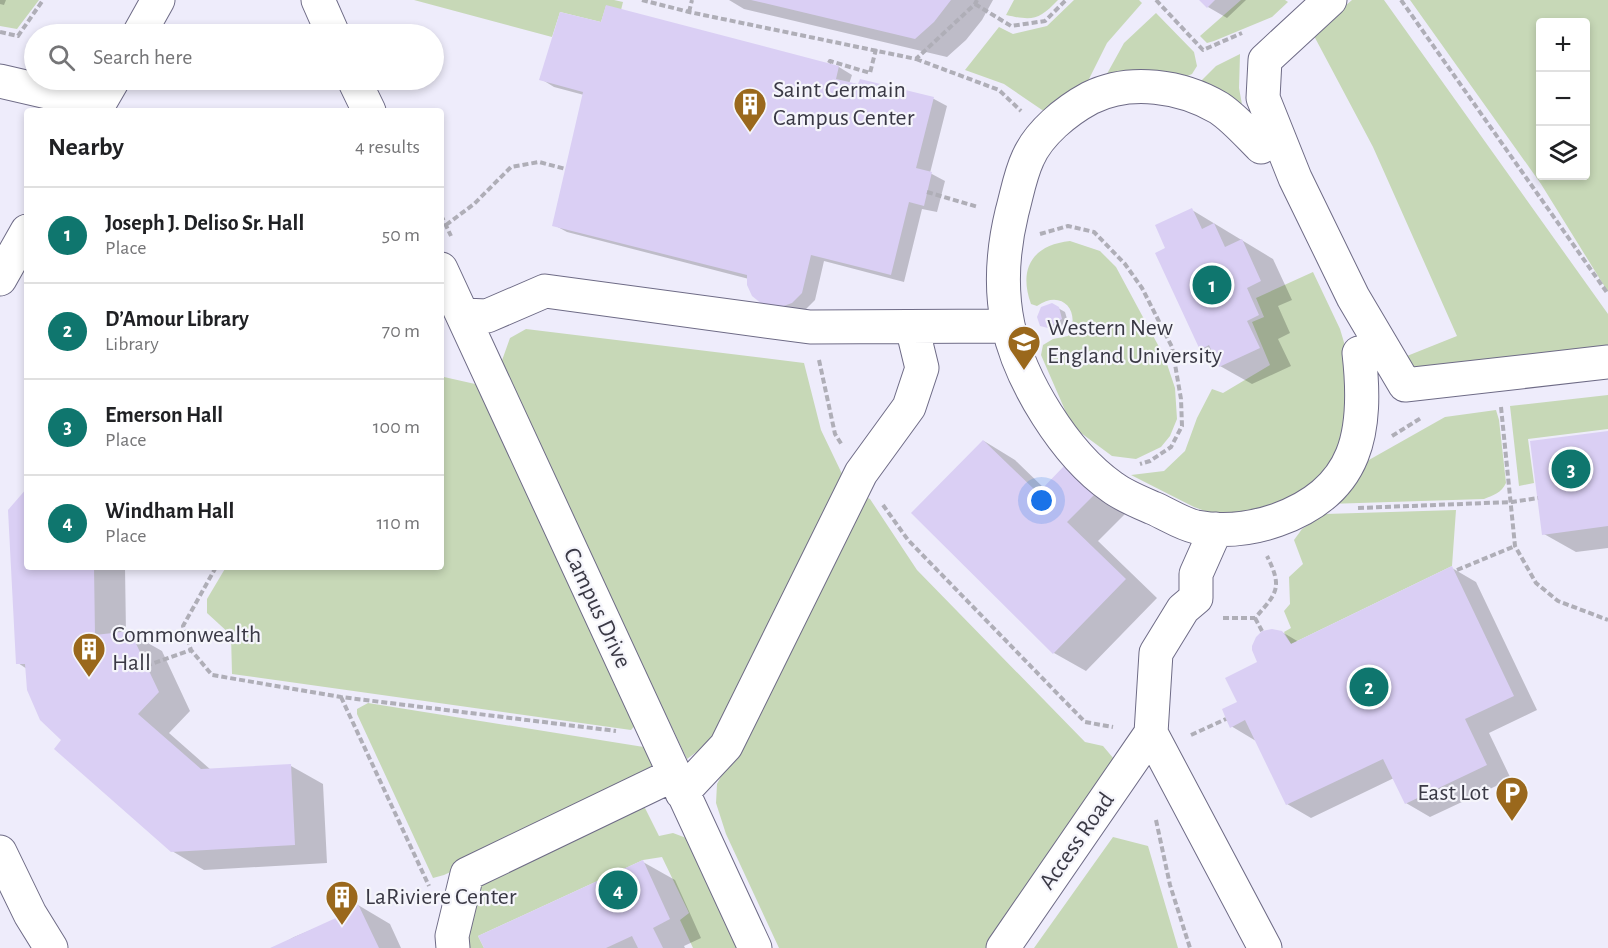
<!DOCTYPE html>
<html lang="en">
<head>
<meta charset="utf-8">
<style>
  :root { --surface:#fff; --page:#f2f2f2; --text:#202124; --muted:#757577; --line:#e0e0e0; --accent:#0f766e }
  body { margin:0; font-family:"Alegreya Sans",sans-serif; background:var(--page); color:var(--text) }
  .controls { position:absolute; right:18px; top:18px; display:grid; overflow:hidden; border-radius:6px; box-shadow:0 3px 9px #0003 }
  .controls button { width:54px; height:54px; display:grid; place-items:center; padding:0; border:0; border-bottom:2px solid var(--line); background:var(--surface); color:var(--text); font:30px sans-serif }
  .you { position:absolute; left:1042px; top:501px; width:21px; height:21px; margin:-15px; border:4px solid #fff; border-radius:50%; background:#1a73e8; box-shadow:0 0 0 9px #1a73e833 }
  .badge { display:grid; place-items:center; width:39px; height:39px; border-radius:50%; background:var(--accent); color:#fff; font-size:20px; font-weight:700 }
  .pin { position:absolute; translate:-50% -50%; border:3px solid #fff; box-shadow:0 2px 6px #0006 }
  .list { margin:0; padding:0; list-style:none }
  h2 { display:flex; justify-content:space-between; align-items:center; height:78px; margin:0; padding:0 24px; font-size:26px }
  h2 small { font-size:20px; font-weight:400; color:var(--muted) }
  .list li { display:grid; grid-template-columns:39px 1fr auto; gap:18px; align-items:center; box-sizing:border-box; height:96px; padding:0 24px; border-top:2px solid var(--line) }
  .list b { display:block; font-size:22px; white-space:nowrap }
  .list p { margin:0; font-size:20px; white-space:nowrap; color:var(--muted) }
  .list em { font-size:20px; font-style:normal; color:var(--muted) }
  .icon { flex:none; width:33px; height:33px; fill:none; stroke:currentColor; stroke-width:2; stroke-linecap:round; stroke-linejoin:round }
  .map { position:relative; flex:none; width:1608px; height:948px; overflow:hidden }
  .search { position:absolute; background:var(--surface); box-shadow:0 3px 9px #0003; left:24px; top:24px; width:420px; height:66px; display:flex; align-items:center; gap:15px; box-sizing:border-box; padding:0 21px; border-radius:33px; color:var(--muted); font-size:22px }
  .panel { position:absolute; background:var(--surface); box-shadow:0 3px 9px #0003; left:24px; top:108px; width:420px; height:462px; border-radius:6px }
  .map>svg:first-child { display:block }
  .built { fill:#eeecfb; fill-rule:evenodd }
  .green { fill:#c7d8b7; fill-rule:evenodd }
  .shadow { fill:#0003 }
  .building { fill:#dacff4 }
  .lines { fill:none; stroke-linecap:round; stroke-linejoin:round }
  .minor-casing { stroke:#6e6b86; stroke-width:35 }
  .path { stroke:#afaeb7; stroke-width:4; stroke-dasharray:6 3; stroke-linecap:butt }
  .minor { stroke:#fff; stroke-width:33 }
  .labels { text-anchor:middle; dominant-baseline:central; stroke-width:4.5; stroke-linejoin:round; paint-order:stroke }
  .poi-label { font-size:24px; fill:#3a3945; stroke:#f5f5fb; text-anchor:start }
  .street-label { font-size:24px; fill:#3a3945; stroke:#f5f5fb }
</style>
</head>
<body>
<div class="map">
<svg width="1608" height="948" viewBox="0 0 1608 948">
  <rect width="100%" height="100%" fill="#f5f5fb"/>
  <!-- built -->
  <path class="built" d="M0,0h1608v948h-1608zM1540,22h46v154h-46zM34,34h400v46h-400zM27,111h414v456h-414z"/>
  <!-- green -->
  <path class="green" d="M0,0h39l-22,29 -17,-3z
    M414,0h200l9,2 -2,8 -15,-4 -5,16 -41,-10 -8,25z
    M1014,0h44c-19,20 -25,21 -52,15z
    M1074,0h65l3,3 -35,40 -21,42 -38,29 -44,-30 -39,-14 34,-43 14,7 34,-8z
    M1241,0h44l3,2 -16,15 -58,24 -7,2 -7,-7z
    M1352,0h32l224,314v41l-180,22 -26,-19 55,-22 -84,-189 -60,-113z
    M1410,0h198v292l-67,-108zM1540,22h46v154h-46z
    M1156,13l38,39 3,14 -5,8 -9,4 -80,3 21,-38z
    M1240,54l-1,34 4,22 -45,-26 18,-18z
    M1070,241l30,10 16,16 49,91 10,30 2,31 -7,17 -9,11 -25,12 -24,-3 -31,-23 -13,-16 -27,-62 2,-10 10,-6 15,-3c14,-24 -6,-48 -31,-30l-6,-2c-13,-36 2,-59 39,-63z
    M1313,272l27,57 9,30 -2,77 -23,41 -51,32 -57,6 -22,-8 -63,-32 33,-4 21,-20 12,-33 15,-29 11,4 47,-28 -18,-43 12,-5 -8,-19z
    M526,329l278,34 17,67 23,48 -127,259 -30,22 -187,-393 10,-28z
    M444,377l40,9 154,336 -7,8 -399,-56 -1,-39 -24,-22v-14l19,-32h215v-189z
    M1608,395v34l-80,10 6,44 -15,3 -9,-80z
    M1496,410l3,10 7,63c-5,10 -12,12 -22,16l-156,5 32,-39 85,-48z
    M866,497l4,2 47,71 168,172 18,4 11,13 -121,189h-214l-53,-114 -10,-31 1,-19z
    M1456,510l-4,56 -161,78 -7,-12 7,-4 -7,-17 6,-7 -1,-27 14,-13 -9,-24 8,-11 23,-15z
    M368,703l282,45 12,25 -218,102 -11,3 -76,-164v-5z
    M643,804l16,32 14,-3 16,6 52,109h-48l-13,-28 9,-7 -27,-56 -19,3 -165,76 6,12h-25l18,-64z
    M1113,837l35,9 30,102h-144z"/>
  <!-- shadow -->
  <path class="shadow" d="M0,0h6l-2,5 -4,-1z
    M729,0h264l-11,20 -16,20 -19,17 -203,-48z
    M1201,0h45l-19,18 -19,-11z
    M607,7l232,60 13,8 -3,9 10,2 2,-6 73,19 13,7 -17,67 15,8 -8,31 -15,-3 -18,73 -80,-21 -9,39 -10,10 -29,1 -27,-32 -182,-47 -13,-7 30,-130 -30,-8 -13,-8 61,-56z
    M1192,210l81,49 19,41 -14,6 12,27 -12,6 13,27 -39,18 -32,-18 -4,-9 -15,-8 -34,-100z
    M1051,304l14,8 3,10 -13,9 -13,-6z
    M1608,433v115l-32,4 -32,-18z
    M984,441l31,19 30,29 22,-23 60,46 -29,29 59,57 -71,73 -32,-18z
    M27,491v76h98l1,66h4l32,18 28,60 -21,22 42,37 80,-4 32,18 4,79 -123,7 -32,-19 -108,-111 -37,-71 -9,-6z
    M1452,568l24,14 61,128 -48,23 22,46 -81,38 -24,-14 -12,-25 -83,40 -24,-14 -31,-63 -25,-15 8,-23 20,-40 23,-31 17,10z
    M643,862l32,18 26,58 -17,8 1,2h-200z
    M358,905l32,19 11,24h-126l19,-11 46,-19z"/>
  <!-- building -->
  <path class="building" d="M751,0h200l-17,22 -19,17z
    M1199,0h16l-8,8z
    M606,5l233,61 -3,13 22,5 2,-5 74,18 -18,71 16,4 -8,34 -15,-4 -18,73 -80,-20 -9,38 -10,10 -14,5 -16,-4 -10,-8 -5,-11v-10l-195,-49 31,-134 -44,-12 21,-68 41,10z
    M1192,208l10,21 12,-6 11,24 17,-8 19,42 -14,7 12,27 -12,6 13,27 -41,19 -10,-22 -9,5 -45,-97 10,-5 -10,-23z
    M1052,303l7,4 3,12 -14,9 -8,-2 -3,-9 4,-10z
    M1608,431v95l-66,9 -12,-94z
    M983,440l55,53 28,-29 30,29 -29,29 59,57 -73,75 -142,-141z
    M27,488v79h67l1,68 35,-4 29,61 -21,22 63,55 90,-5 4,81 -124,7 -117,-103 7,-9 -21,-20 -13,-30 -2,-26h-9l-8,-154z
    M1452,566l62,130 -49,23 22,46 -82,39 -22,-45 -97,46 -41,-85 -15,8 -4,-9 -4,-10 15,-7 -12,-24 32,-16 -5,-12v-4l4,-9 6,-6 10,-2 10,2 9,13z
    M643,860l27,59 -17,9 10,20h-25l-6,-12 -26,12h-122l-6,-12z
    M358,904l21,44h-109l68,-31 -2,-6z"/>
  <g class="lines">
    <defs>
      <path id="minor" d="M318,0l15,34
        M1330,0l-65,60 -2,38 32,80 58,119 52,88 203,-23
        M139,34l19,-34
        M354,80l15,31
        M0,81l99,23
        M95,111l18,-31
        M1261,147c-13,-13 -27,-29 -42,-39 -37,-22 -89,-30 -129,-10 -24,13 -51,35 -62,60 -8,17 -11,36 -16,54 -9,37 -12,75 -4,113 12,56 57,129 104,162 12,9 27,15 41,21 14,6 29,16 43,19 27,5 55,2 81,-7 82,-29 91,-89 82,-167
        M441,269l314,679
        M0,279l27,-48
        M463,315l24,1 58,-25 265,36 198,-1
        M1216,529l-20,45v24l-13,11 -27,44 -5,80 114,215
        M682,793l44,-47 135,-273 48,-66 13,-39 -10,-41
        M0,852l30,62 21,34
        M453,948l-1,-12 15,-62 206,-99
        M1003,948l148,-215"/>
    </defs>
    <!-- minor casing -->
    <use href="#minor" class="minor-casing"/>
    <!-- path -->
    <path class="path" d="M642,0l47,12 227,47 59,-55 2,-4
      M1156,0l47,50 39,-17
      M1401,0l207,294
      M975,4l36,22 34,-5 21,-21
      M689,12l3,-12
      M0,32l18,4 25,-36
      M916,59l83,31 22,21
      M829,63l1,-2 40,12 6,-24
      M927,192l51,15
      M441,215l10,21
      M446,225l28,-21 37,-37 28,-5 27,7
      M1040,234l28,-8 26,6 31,32 17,24 30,59 9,52 1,27 -11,21 -21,14 -10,3
      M819,360l16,74 7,11
      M1501,407l14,139 21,37 22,18 50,19
      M1392,436l29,-18
      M883,505l25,35 177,182 28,5
      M1358,508l154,-6 26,-4
      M216,567l-33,59 8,24 21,25 129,22 275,34
      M1457,570l58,-24
      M1223,618h32c22,-25 28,-30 12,-62
      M1255,618l7,13
      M146,666l45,-16
      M341,697l88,189
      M1191,735l35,-16
      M1156,820l14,65 20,63"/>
    <!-- minor -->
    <use href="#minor" class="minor"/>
  </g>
  <!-- icons -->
  <defs>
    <symbol id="building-pin" viewBox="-11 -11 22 30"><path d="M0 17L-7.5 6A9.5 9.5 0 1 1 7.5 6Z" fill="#9a681c" stroke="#f5f5fb"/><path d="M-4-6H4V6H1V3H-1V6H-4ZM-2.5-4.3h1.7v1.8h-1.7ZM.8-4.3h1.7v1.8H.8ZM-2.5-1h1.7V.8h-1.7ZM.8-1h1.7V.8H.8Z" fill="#fff"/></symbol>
    <symbol id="university-pin" viewBox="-11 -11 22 30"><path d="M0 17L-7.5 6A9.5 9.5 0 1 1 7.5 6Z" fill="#9a681c" stroke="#f5f5fb"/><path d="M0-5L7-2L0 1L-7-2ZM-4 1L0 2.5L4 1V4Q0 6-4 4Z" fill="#fff"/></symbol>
    <symbol id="parking-pin" viewBox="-11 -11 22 30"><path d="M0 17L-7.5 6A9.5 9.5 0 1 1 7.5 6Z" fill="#9a681c" stroke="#f5f5fb"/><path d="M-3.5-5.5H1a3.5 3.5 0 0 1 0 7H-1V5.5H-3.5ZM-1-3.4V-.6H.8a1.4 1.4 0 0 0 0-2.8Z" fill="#fff"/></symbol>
  </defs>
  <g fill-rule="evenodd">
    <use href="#building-pin" x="731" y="85" width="38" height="52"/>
    <use href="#university-pin" x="1005" y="323" width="38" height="52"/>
    <use href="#building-pin" x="70" y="630" width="38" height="52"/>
    <use href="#parking-pin" x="1493" y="774" width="38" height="52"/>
    <use href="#building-pin" x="323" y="878" width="38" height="52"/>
  </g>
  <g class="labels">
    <!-- poi labels -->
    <g class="poi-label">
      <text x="773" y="90">Saint Germain<tspan x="773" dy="28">Campus Center</tspan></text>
      <text x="1047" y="328">Western New<tspan x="1047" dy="28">England University</tspan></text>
      <text x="112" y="635">Commonwealth<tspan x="112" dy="28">Hall</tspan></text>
      <text x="1489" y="793" text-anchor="end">East Lot</text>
      <text x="365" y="897">LaRiviere Center</text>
    </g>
    <!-- street labels -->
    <g class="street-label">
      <text transform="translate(597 608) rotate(65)">Campus Drive</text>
      <text transform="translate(1077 841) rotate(-55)">Access Road</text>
    </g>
  </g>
</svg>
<div class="controls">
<button>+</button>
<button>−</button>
<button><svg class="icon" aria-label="layers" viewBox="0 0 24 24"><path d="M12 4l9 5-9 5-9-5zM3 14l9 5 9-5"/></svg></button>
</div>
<div class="you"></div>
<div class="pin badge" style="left:1212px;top:285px">1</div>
<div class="pin badge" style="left:1369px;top:687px">2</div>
<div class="pin badge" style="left:1571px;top:469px">3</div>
<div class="pin badge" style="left:618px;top:890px">4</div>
<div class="search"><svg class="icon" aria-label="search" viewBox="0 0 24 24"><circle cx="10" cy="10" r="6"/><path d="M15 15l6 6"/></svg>Search here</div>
<section class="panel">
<h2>Nearby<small>4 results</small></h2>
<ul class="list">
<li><span class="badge">1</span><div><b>Joseph J. Deliso Sr. Hall</b><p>Place</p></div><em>50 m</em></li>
<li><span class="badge">2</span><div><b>D’Amour Library</b><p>Library</p></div><em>70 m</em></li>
<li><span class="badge">3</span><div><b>Emerson Hall</b><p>Place</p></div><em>100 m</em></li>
<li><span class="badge">4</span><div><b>Windham Hall</b><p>Place</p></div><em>110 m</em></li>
</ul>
</section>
</div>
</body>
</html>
